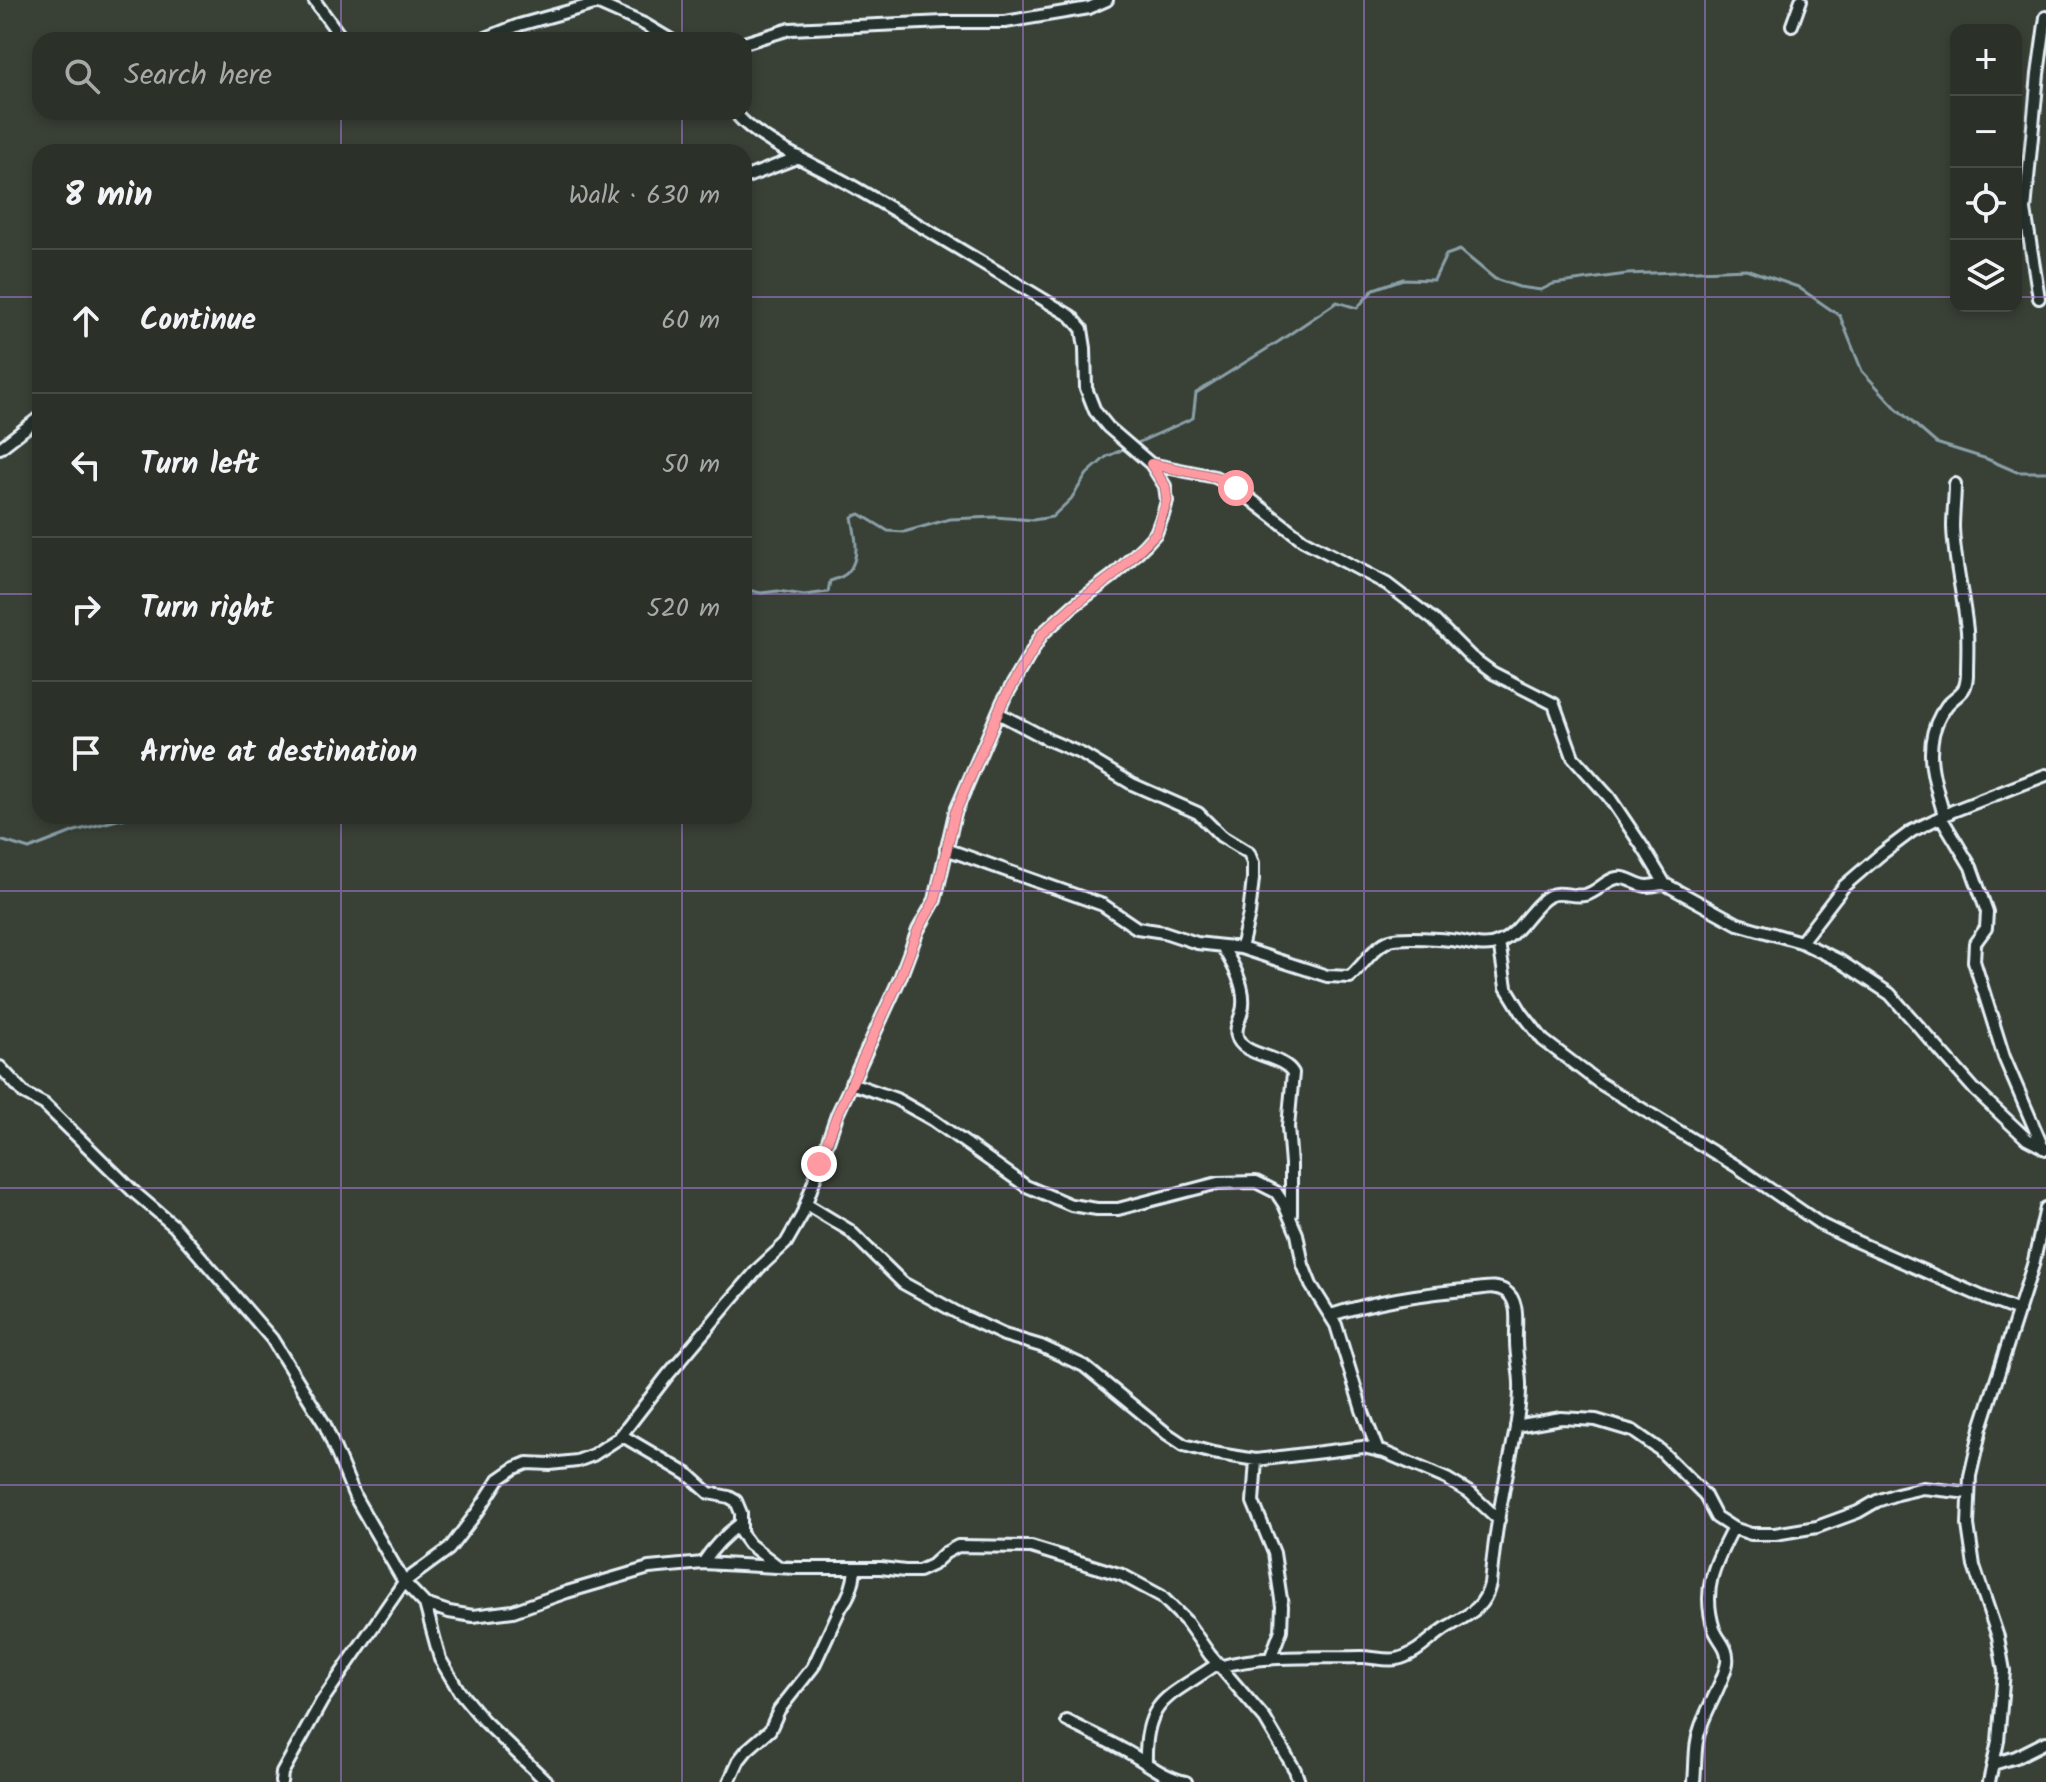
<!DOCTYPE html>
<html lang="en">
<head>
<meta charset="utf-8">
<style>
  :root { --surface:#2b3028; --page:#333830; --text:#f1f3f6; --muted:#a6a9a8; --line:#474b45 }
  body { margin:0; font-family:Kalam,sans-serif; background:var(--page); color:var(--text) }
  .controls { position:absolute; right:24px; top:24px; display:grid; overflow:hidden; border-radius:16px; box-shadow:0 4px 12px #0003 }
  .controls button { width:72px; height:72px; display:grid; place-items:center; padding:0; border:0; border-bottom:2px solid var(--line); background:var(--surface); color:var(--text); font:40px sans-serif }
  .stop { position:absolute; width:24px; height:24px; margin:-18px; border:6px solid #ff9aa2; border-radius:50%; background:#fff }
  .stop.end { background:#ff9aa2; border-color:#fff; box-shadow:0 2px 8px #0008 }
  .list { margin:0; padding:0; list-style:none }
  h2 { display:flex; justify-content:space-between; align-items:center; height:104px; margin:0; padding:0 32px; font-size:34px }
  h2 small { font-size:26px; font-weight:400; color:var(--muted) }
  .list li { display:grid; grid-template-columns:52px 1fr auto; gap:24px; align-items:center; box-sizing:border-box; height:144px; padding:0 32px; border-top:2px solid var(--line) }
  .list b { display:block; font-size:30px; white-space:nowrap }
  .list em { font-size:26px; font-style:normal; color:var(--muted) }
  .icon { flex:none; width:44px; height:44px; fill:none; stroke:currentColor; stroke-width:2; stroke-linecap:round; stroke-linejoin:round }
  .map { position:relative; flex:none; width:2046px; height:1782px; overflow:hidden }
  .search { position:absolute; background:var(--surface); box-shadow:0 4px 12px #0003; left:32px; top:32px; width:720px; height:88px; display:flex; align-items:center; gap:20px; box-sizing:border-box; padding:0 28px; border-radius:24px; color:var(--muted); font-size:30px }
  .panel { position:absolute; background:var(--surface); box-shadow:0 4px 12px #0003; left:32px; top:144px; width:720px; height:680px; border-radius:24px }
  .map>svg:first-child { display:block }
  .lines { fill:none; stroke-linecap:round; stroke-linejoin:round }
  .stream { stroke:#8aa0a8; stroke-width:3 }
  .minor-casing { stroke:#e8f1f8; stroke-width:16 }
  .minor { stroke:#26332d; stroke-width:10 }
  .route { stroke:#ff9aa2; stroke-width:10 }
  .grid { fill:none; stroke:#a77bd6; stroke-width:2; stroke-opacity:0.55 }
</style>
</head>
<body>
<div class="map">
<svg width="2046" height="1782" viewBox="0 0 2046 1782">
  <rect width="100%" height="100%" fill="#394036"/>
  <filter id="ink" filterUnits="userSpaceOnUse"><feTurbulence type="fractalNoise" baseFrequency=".0125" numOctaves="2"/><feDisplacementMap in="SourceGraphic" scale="16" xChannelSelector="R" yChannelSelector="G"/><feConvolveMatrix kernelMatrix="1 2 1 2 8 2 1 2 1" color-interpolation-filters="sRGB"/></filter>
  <g filter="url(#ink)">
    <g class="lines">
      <!-- stream -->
      <path class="stream" d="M1133,445l60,-27 3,-25 82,-51 59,-40 20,6 17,-19 29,-10 31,1 12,-25 14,-5 35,29 24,8 22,3 12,-6 74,-10 119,-5 52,18 42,29 22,55 35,38 39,34 51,16 30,13h29
        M744,589l17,4 17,-2 26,4 24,-3 2,-11c6,-2 14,-4 18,-9 13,-14 7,-38 4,-55l8,-3 28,17 16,1 46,-13 45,-2 38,3 19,-3 19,-18 16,-25 19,-17 20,-9
        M0,840l29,9 46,-18 58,-15"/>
      <defs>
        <path id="minor" d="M314,0l29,40
          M594,2l50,22 27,16
          M1792,25l9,-25
          M481,40l38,-15 79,-22
          M744,43l46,-14 155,-7h60l84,-14 18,-8
          M744,178l55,-21
          M2039,298l-14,-88 13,-136 8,-57
          M0,448l40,-31
          M1151,464l64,13 21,11 67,52 84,44 47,36 37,37 22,16 61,31 19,53 36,40 35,52 21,35 73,40 63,18 39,19 50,33 85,96 52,49 19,10
          M998,713l51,27 33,14 50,30 66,29 23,23 28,17 4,10v16l-4,35 -8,34
          M1944,815c-10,-34 -22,-68 -3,-101 3,-3 4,-7 7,-10 11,-12 18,-10 19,-29 0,-14 1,-30 0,-44 -3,-34 -13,-69 -14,-104 0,-14 2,-29 2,-43
          M1941,817l30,50 16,45 -1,16 -11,15 -1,18 30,96 39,91
          M946,849l157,56 34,23 27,4 33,11 44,5 86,28 23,1c13,-11 23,-30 40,-37 12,-4 54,-1 68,1 14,3 28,8 42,1 21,-10 31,-36 49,-46 11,-6 24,2 36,-1 13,-3 20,-15 32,-17 10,-2 19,7 29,8 6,0 13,-2 19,-2
          M1499,942l7,45 16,26 21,27 55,42 138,84 86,59 31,15 132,58 34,13
          M1801,942l43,-56 36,-31 32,-24 41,-20 93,-36
          M1222,946c10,17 23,38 21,59 0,10 -9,21 -6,31 5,21 45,18 56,37l-5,54 3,37v50
          M0,1067l25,27 19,10 90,88 40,34 98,113 53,86 30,72 49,85 21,22 15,55 19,32 24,29 64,62
          M851,1083l45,16 37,21 93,66 45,19 26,4h21l100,-26 38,-1 20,10 8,12 13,30 6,31 8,20 25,40 26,85 16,41
          M806,1204l43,26 54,53 62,34 39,18 37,11 43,20 82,67 18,12 29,8 43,7 107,-13 21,5 63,27 23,14 29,27
          M1516,1426l45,-8 35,2 37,11 27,19 44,44 12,23 17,11 18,6h24l42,-7 41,-15 19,-11 20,-7 26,-6 46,5
          M621,1435l68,40 20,18 20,4 7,4 5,12v20l8,11 30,23
          M1256,1460l-3,42 21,51 8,53 -1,24 -11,29
          M703,1563c10,-16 22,-28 37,-39
          M425,1604l24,8 24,4 40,-5 54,-19 82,-24 54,-5 92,5h86l24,3h14l13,-6 13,-12 13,-7 73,1 91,28 39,21 25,25 24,34 55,64 30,51 4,12
          M1219,1667c46,-13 95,-9 142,-10 11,0 25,4 36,2 20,-4 35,-23 52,-33 21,-12 35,-18 41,-42 3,-30 7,-61 13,-91 6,-34 16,-68 17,-103 1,-15 -4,-32 -4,-48 -1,-17 5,-41 -11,-51 -10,-6 -19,-3 -30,-2 -49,4 -97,11 -144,26
          M1067,1721c19,10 39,19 57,29 21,11 38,27 62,32
          M1146,1764c-2,-66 24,-67 71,-100
          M1993,1764l23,-7 30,-15
          M281,1782l1,-9 40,-72 82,-119 45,-33 29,-38 21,-32 16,-11 12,-5 23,1 27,-3 16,-6 26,-17 48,-62 65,-77 27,-31 27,-25 16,-28 35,-100 63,-137 18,-48 17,-30 20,-87 48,-112 39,-67 31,-28 41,-31 31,-30 11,-12 7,-18 4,-14 -2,-15 -14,-22 -43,-37 -13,-16 -9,-23 -1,-40 -3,-19 -11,-13c-72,-43 -144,-87 -217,-129 -30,-18 -101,-48 -119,-75
          M729,1782l10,-22 8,-10 23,-20 9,-20 34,-43 28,-60c9,-11 13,-24 14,-38
          M1694,1782c2,-19 0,-38 7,-56 7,-20 22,-43 26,-63 2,-16 -8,-21 -13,-34 -13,-40 1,-66 19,-101
          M1989,1782l9,-41 6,-70 -6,-34 -24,-71 -6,-41 2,-49 11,-48 52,-163 13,-57"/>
      </defs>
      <!-- minor casing -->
      <use href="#minor" class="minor-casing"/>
      <!-- minor -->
      <use href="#minor" class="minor"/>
    </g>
  </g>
  <g class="lines" filter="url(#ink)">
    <!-- route -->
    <path class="route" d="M819,1164l18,-49 63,-137 18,-48 17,-30 20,-87 48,-112 39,-67 31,-28 41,-31 42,-42 11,-32 -2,-15 -14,-22 64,13 21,11"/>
  </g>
  <!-- grid -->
  <path class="grid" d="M341,0v40M682,0v40M1023,0v1782M1364,0v1782M1705,0v1782M341,112v40M682,112v40M0,297h40M744,297h1212M2016,297h30M0,594h40M744,594h1302M341,816v966M682,816v966M0,891h2046M0,1188h2046M0,1485h2046"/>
</svg>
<div class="controls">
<button>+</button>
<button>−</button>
<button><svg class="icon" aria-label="locate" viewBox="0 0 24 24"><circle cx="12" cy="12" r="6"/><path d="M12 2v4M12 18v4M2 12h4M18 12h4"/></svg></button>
<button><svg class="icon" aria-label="layers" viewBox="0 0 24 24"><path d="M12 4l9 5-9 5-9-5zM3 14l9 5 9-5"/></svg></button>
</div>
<div class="stop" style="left:1236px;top:488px"></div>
<div class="stop end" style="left:819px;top:1164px"></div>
<div class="search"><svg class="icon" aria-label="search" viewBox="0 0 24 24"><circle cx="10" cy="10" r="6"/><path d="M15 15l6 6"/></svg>Search here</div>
<section class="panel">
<h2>8 min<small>Walk · 630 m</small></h2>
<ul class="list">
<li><svg class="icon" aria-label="ahead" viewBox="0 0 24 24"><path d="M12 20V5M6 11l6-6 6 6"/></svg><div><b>Continue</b></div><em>60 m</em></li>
<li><svg class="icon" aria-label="left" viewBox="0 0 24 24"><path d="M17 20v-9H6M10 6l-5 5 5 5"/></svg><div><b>Turn left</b></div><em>50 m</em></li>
<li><svg class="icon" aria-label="right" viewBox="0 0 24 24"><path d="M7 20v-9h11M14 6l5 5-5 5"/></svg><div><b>Turn right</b></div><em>520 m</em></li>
<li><svg class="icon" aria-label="arrive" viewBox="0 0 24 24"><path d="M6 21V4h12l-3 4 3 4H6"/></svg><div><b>Arrive at destination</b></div></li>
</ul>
</section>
</div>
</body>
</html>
